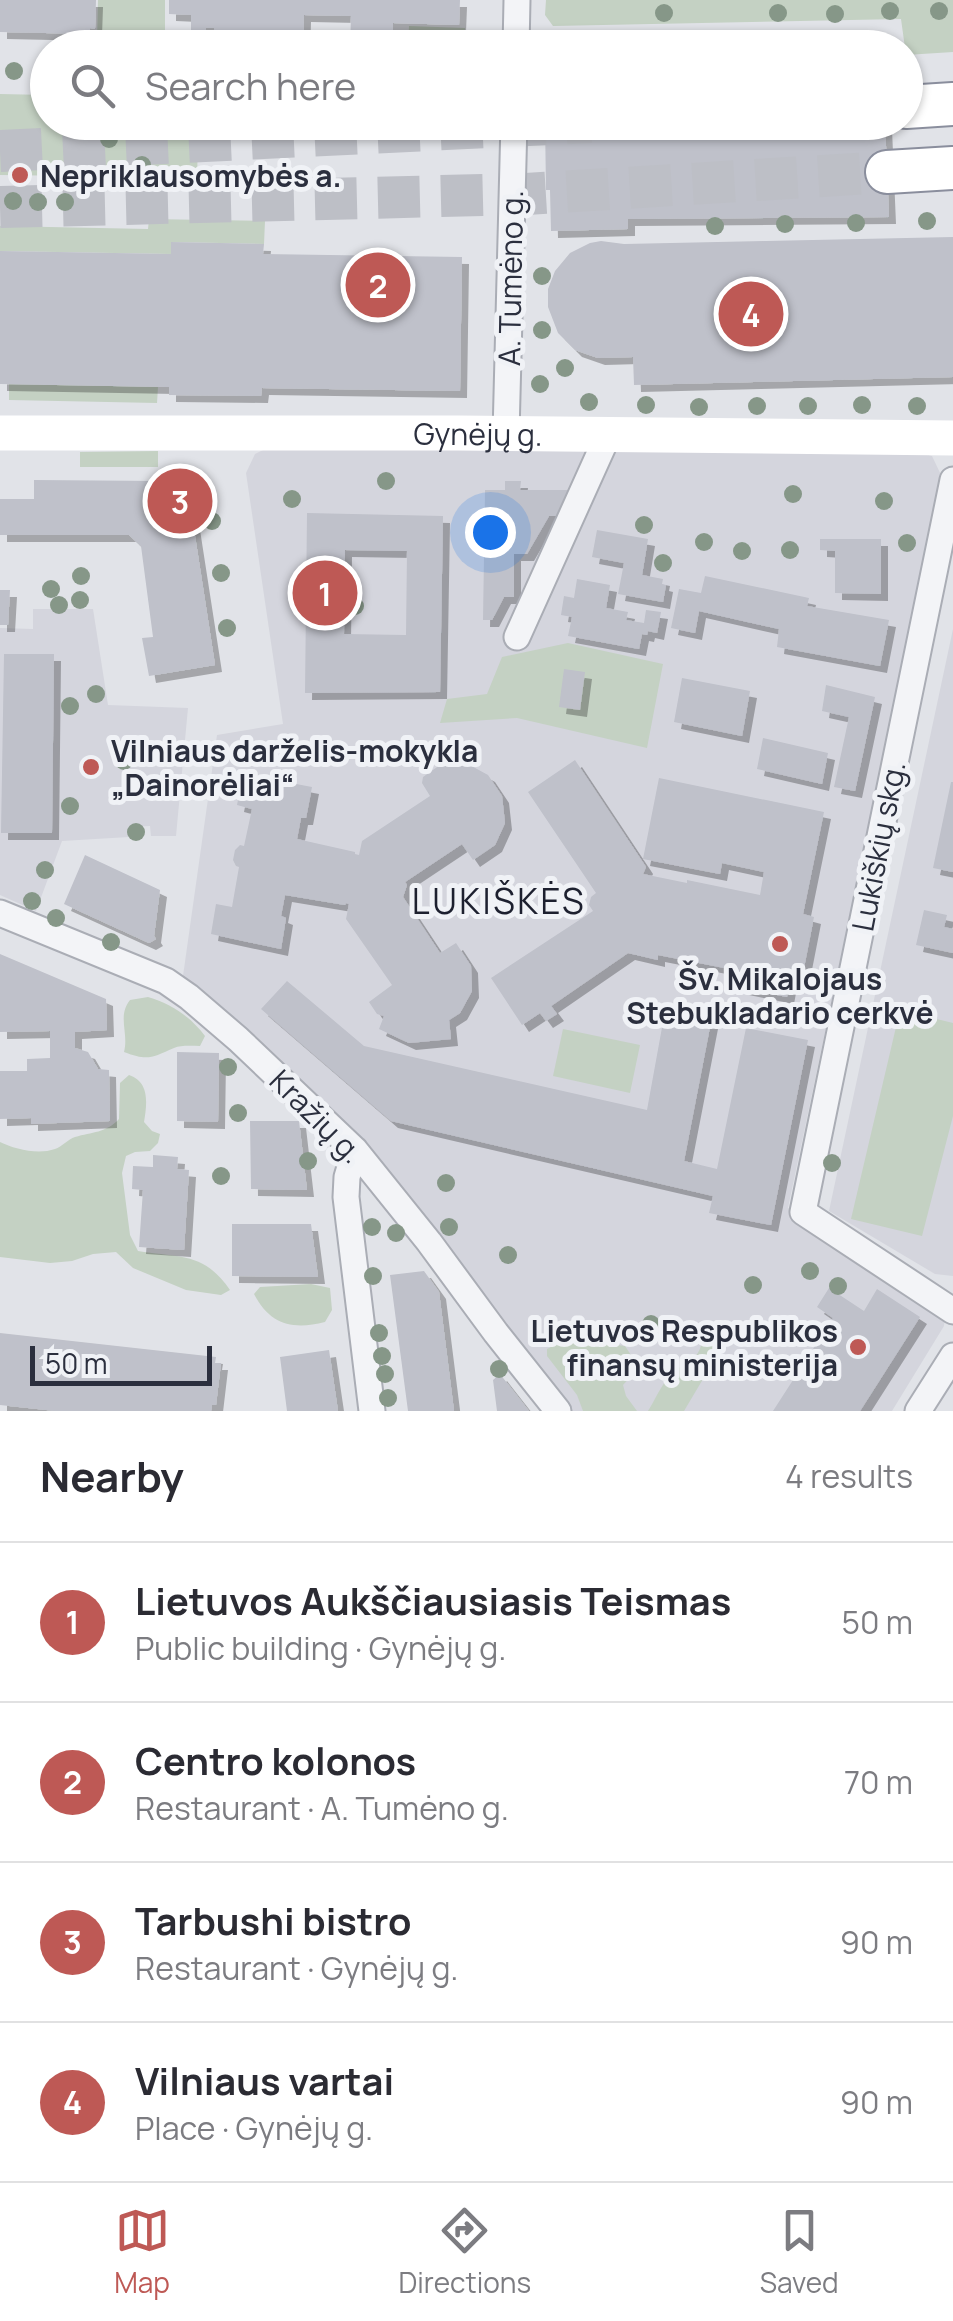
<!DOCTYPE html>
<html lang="en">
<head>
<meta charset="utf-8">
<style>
  :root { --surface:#fff; --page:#f2f2f3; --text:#2b2b33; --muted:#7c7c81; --line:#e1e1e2; --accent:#be5955 }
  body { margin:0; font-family:Manrope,sans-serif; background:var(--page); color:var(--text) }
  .scale { position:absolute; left:30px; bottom:25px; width:182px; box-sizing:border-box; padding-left:10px; border:5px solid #2b2f3e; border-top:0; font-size:28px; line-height:35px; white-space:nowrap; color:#2b2f3e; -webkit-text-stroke:8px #f0f2f6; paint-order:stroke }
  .you { position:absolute; left:490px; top:532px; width:35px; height:35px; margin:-25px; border:8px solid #fff; border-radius:50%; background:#1a73e8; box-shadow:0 0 0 15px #1a73e833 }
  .badge { display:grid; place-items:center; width:65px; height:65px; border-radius:50%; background:var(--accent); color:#fff; font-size:32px; font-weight:700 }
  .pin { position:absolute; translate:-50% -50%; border:5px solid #fff; box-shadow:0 2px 10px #0006 }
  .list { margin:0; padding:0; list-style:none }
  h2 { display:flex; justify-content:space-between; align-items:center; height:130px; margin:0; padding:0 40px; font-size:42px }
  h2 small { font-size:32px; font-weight:400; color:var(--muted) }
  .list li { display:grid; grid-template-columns:65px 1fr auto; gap:30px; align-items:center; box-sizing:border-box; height:160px; padding:0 40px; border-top:2px solid var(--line) }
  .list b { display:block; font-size:38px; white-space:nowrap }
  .list p { margin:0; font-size:32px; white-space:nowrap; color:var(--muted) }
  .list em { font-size:32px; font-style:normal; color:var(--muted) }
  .icon { flex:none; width:55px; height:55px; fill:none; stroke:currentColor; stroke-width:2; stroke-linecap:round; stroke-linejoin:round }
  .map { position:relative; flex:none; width:953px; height:1411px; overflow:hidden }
  .search { position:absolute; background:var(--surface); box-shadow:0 2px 8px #0004; left:30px; right:30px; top:30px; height:110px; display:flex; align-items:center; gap:25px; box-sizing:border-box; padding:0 35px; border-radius:55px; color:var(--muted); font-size:38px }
  .sheet { height:770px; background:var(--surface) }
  nav { display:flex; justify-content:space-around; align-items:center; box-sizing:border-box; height:140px; border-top:2px solid var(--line); background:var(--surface); font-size:28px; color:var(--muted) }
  nav a { display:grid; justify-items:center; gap:5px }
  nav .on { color:var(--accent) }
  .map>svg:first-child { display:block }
  .built { fill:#d4d5dd }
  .green { fill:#c4d1c3 }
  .building { fill:#bfc1ca; fill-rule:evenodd; filter:url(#shadow) }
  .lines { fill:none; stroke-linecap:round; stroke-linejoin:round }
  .trunk-tunnel { stroke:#bdbfc6; stroke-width:42; stroke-dasharray:42 21; stroke-linecap:butt }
  .minor-casing { stroke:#aaadb5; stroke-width:29 }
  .trunk-casing { stroke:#8a8e9d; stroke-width:46 }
  .minor { stroke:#f3f4f7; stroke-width:25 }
  .secondary { stroke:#fff; stroke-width:35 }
  .trunk { stroke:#fff; stroke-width:42 }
  .tree { fill:#869788 }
  .poi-dot { fill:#be5955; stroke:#f0f2f6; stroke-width:4 }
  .labels { text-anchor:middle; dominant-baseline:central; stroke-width:10; stroke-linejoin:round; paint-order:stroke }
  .poi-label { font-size:30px; font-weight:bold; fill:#2b2f3e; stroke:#f0f2f6; text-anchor:start }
  .street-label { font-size:30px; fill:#2b2f3e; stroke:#f0f2f6 }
  .quarter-label { font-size:35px; letter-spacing:2.5px; fill:#1d202f; stroke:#f0f2f6 }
</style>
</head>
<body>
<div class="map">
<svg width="953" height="1411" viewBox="0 0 953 1411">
  <defs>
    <filter id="shadow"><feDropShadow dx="7" dy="7" stdDeviation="0" flood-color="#0004"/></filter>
  </defs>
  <rect width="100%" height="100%" fill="#e1e3e8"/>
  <!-- built -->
  <path class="built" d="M273,445l638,5 21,6 10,21 -154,731 151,98 6,8 -1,12 -52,85h-322l-159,-208 -229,-220 35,-248 66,-11 -37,-251 9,-19z
    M33,609h60l15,96 80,3 -12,128h-25l-1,-10 -21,1v10l-67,4 -26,70 -36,-16v-267l33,1z
    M953,629v647l-18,-2 -106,-63z"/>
  <!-- green -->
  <path class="green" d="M98,0h67v43l-68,-2z
    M546,0h407v52l-47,3 -5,-36 -348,7 -8,-11z
    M409,26l56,2v19h-57z
    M0,94l47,1 1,27 31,1 -1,53 -78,-1z
    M105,123h93l-1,67 -93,-2z
    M149,219l116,2 -1,23 -92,-2 -1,12 -171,-3v-25l148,3z
    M9,384l149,3 -1,16 -148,-3z
    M158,451v16h-78v-15z
    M568,643l95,21 -16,84 -130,-30 -77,5 7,-24 40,-5 15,-37z
    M148,997c23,7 42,19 57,39l-5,10c-9,0 -19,-1 -26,2 -23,10 -26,13 -50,4 5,-19 -7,-36 6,-52z
    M900,1010l53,13v93l-31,120 -71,-17z
    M563,1029l77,16 -10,48 -77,-17z
    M129,1075c21,7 18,29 15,47l8,9 8,3 -2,9 -8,8 -15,1 -9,4 -4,17 8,62 8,16c42,7 66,1 92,39l-9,5 -35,-5 -53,-22 -17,-16 -23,2 -21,7 -22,2 -50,-6v-115c14,7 38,13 55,7 7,-2 13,-10 20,-12 17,-5 31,-4 44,-18l1,-36z
    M311,1284l19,4 2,22 -7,12c-32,8 -55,3 -71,-28l6,-7z
    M714,1323h9l5,14 -44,74h-36c7,-11 13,-26 22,-35 15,-17 33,-13 32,-43z
    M596,1342l29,4 6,9 4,17 -12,13 3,11 11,15h-54l-6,-16 -30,-39v-7l10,-5z"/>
  <!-- building -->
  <path class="building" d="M0,0h96l-1,29 -5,-1v6l-90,-2z
    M169,0h291l-1,25 -66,-2v25h-43l1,-32 -47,-1 -1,33h-89v-20h-8v6h-15v-19l-22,-1z
    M837,35l1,13h-209v-8z
    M545,122h340l4,95 -261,2v10l-77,2 -1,-41h-4z
    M953,237v140l-319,8 -1,-28 -35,1 -23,-8 -17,-17 -10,-26v-18l7,-18 15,-18 20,-10 11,-2 23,3z
    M171,242l93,2 -1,10 199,3 -2,134 -198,-3 -1,8 -92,-1v-8l-169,-3v-133l171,3z
    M34,480l126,1 -1,4 15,6 6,5 7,14h4l24,155 -66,11 -7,-38 11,-1 -12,-91 -12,-11h-129v-36h34z
    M505,481h16l-1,9h55l-14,26h-12l-22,38h-13v43h-10l-12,23h-9l2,-130h20z
    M307,513l136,3 -3,176 -135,1zM345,550l62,1 -1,84 -62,-1z
    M597,530l51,9 -6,36 21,4 -1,5 4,1 -3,17 -45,-8 6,-31 -32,-6z
    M820,539h61v55l-46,-1v-42l-15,-1z
    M705,576l104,22 -2,8 82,14 -9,46 -103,-19 2,-18 -80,-18 -4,22 -24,-5 8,-39 22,4z
    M577,579l33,6 -4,23 22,4 -2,8 18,3 2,-13 15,2 -4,21 -9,-2 -1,4 -5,-1 -3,15 -71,-13 4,-19 -11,-2 3,-19 10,2z
    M0,590h10l-2,35h-8z
    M4,654h50l-2,179h-51z
    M564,669l21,3 -5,38 -21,-3z
    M682,678l68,13 -8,45 -68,-14z
    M826,685l49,12 -20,94 -21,-4 15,-70 -27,-6z
    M763,738l65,15 -6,31 -65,-15z
    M575,760l71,107 -3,7 44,9v-3l73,15 4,-23 -42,-9 -2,11 -77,-15 16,-81 165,34 -21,102 11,3 -11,56 -11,-3 -5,27 -45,-9 3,-16 -87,-17v5l-30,-7 -77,53 6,8 -11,7 -6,-8 -18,12 -31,-47 102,-67 -4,-6 2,-8 5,-4 -68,-101z
    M466,763l22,12 14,21 3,27 -10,22 -22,15 -11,-16 -57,38 2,3 -4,12 37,56 16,-10 15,23 1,25 -12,22 -11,7 2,19 -42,4 -30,-14 5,-13 -7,-2 -8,-12 23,-17 -46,-66 3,-15 -3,-1 -1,2 -60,-10 -4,21 5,2 -5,31 -70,-15 5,-30 16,3 7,-40 -3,-1 -3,-6 2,-10 5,-5 4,1 8,-37 -15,-4 6,-31 69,13 -6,31h-5l-4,21 58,13v2l4,1 3,-14 68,-45 -8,-13 1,-6 17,-12z
    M951,782h2v90l-20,-4z
    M85,855l75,35 -6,46 2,3 -7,4 -85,-39z
    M924,910l23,5 -3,12 9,2v24l-37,-8z
    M0,954l106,45 1,31 -32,2v16l13,4 10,17 11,1 1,51 -79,3v-6l-31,1v-48h27v-12l23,-1v-27l-50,1z
    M287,981l77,65 283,64 18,-99 46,11 -27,139 33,8 29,-141 62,12 -37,185 -62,-12 4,-17 -322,-75 -130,-112z
    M177,1052l42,1 -1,69 -41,-1z
    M250,1121h49l8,69 -56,-1z
    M153,1155l25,2 -1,12 12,1 -5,80 -45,-3 4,-57 -11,-1 1,-23 20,1z
    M232,1224h79l7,53 -86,-1z
    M424,1271l15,21 15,119h-46l-18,-136z
    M829,1288l35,23 13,-22 43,28 -60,94h-87l60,-93 -16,-11z
    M0,1333l216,24 -1,6h6l-5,42h-4l-1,6h-155l-56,-6z
    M329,1350l9,61h-51l-7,-54z
    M500,1374l29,37h-32l-4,-31z"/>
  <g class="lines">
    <!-- trunk-tunnel -->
    <path class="trunk-tunnel" d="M0,151l591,-29
      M0,207l526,-13 361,-22"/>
    <defs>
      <path id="minor" d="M516,48l1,-48
        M506,434l8,-312
        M953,480l-150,732 150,99
        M517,637l91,-202
        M0,913l166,68 23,16 49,42 117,111 74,92 67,91 62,78
        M355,1150l-8,27 -1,20 26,214
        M918,1411l35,-55"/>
      <path id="trunk" d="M906,107l47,-3
        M887,172l66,-4"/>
    </defs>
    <!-- minor casing -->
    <use href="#minor" class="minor-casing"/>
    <!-- trunk casing -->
    <use href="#trunk" class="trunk-casing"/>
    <!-- minor -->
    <use href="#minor" class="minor"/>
    <!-- secondary -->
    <path class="secondary" id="s1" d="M0,433h458l495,5"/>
    <!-- trunk -->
    <use href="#trunk" class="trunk"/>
  </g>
  <!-- trees -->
  <g class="tree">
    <circle cx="890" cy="11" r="9"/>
    <circle cx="939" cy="11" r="9"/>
    <circle cx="664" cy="13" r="9"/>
    <circle cx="778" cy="13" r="9"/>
    <circle cx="835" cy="14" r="9"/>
    <circle cx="14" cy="71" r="9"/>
    <circle cx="109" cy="139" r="9"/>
    <circle cx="142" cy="165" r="9"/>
    <circle cx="13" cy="201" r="9"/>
    <circle cx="38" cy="202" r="9"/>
    <circle cx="65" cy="202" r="9"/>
    <circle cx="927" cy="221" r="9"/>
    <circle cx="856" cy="223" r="9"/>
    <circle cx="785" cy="224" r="9"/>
    <circle cx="715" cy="226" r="9"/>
    <circle cx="542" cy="276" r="9"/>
    <circle cx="542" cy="330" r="9"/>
    <circle cx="565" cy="368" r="9"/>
    <circle cx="540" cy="384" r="9"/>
    <circle cx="589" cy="402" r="9"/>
    <circle cx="646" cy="405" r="9"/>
    <circle cx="862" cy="405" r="9"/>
    <circle cx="757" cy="406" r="9"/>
    <circle cx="808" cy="406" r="9"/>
    <circle cx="917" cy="406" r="9"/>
    <circle cx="699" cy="407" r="9"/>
    <circle cx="386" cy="481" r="9"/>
    <circle cx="793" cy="494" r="9"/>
    <circle cx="292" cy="499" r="9"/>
    <circle cx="884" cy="501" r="9"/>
    <circle cx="212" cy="521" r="9"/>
    <circle cx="644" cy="525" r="9"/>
    <circle cx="704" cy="542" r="9"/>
    <circle cx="907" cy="543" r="9"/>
    <circle cx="790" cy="550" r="9"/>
    <circle cx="742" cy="551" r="9"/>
    <circle cx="663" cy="563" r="9"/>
    <circle cx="221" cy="573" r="9"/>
    <circle cx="81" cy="576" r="9"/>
    <circle cx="51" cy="589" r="9"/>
    <circle cx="80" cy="600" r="9"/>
    <circle cx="59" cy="605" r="9"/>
    <circle cx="355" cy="606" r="9"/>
    <circle cx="227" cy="628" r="9"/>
    <circle cx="96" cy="694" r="9"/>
    <circle cx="70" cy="706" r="9"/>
    <circle cx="124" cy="761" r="9"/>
    <circle cx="70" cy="806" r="9"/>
    <circle cx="136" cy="832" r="9"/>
    <circle cx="45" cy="870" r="9"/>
    <circle cx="32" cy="901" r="9"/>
    <circle cx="56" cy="918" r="9"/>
    <circle cx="111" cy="942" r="9"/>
    <circle cx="228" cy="1067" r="9"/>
    <circle cx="238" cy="1113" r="9"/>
    <circle cx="308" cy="1161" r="9"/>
    <circle cx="832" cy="1163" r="9"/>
    <circle cx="221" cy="1176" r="9"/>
    <circle cx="446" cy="1183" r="9"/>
    <circle cx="372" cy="1227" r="9"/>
    <circle cx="449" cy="1227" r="9"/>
    <circle cx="396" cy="1233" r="9"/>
    <circle cx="508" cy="1255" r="9"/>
    <circle cx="810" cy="1271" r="9"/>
    <circle cx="373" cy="1276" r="9"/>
    <circle cx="753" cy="1285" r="9"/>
    <circle cx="838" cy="1286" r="9"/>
    <circle cx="651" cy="1324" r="9"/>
    <circle cx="806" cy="1331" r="9"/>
    <circle cx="379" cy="1333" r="9"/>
    <circle cx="382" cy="1356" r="9"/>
    <circle cx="499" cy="1369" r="9"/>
    <circle cx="385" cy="1374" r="9"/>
    <circle cx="388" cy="1398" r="9"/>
  </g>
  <!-- markers -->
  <g class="poi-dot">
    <circle cx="20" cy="175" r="10"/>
    <circle cx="91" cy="767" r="10"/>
    <circle cx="780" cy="944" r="10"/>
    <circle cx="858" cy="1347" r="10"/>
  </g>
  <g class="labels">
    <!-- poi labels -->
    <g class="poi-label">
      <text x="40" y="175">Nepriklausomybės a.</text>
      <text x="111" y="750">Vilniaus darželis-mokykla<tspan x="111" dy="34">„Dainorėliai“</tspan></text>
      <text x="780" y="978" text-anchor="middle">Šv. Mikalojaus<tspan x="780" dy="34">Stebukladario cerkvė</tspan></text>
      <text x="838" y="1330" text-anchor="end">Lietuvos Respublikos<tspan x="838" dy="34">finansų ministerija</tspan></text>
    </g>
    <!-- street labels -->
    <g class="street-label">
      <text transform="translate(510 278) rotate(-89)">A. Tumėno g.</text>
      <text stroke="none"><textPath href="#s1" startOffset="478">Gynėjų g.</textPath></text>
      <text transform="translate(878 846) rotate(-79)">Lukiškių skg.</text>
      <text transform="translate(317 1116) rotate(45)">Kražių g.</text>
    </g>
    <!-- quarter labels -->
    <g class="quarter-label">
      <text x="499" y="901">LUKIŠKĖS</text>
    </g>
  </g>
</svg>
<div class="scale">50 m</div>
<div class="you"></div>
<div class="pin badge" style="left:325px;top:593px">1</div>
<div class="pin badge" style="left:378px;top:285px">2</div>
<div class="pin badge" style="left:180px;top:501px">3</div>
<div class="pin badge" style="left:751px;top:314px">4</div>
<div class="search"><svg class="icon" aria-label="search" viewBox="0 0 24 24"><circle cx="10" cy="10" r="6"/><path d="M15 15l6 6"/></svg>Search here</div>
</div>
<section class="sheet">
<h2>Nearby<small>4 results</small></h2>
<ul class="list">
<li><span class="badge">1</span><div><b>Lietuvos Aukščiausiasis Teismas</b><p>Public building · Gynėjų g.</p></div><em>50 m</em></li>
<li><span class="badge">2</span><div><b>Centro kolonos</b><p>Restaurant · A. Tumėno g.</p></div><em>70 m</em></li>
<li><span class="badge">3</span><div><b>Tarbushi bistro</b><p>Restaurant · Gynėjų g.</p></div><em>90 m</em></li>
<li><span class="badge">4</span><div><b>Vilniaus vartai</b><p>Place · Gynėjų g.</p></div><em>90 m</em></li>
</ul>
</section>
<nav>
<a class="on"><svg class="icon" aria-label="map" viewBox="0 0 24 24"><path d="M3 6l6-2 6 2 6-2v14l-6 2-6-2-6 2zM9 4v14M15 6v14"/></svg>Map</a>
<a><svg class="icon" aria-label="directions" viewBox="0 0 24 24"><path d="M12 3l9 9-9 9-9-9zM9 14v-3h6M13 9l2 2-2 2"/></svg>Directions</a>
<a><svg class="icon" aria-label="saved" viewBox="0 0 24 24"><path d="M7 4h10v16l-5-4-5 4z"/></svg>Saved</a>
</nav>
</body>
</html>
